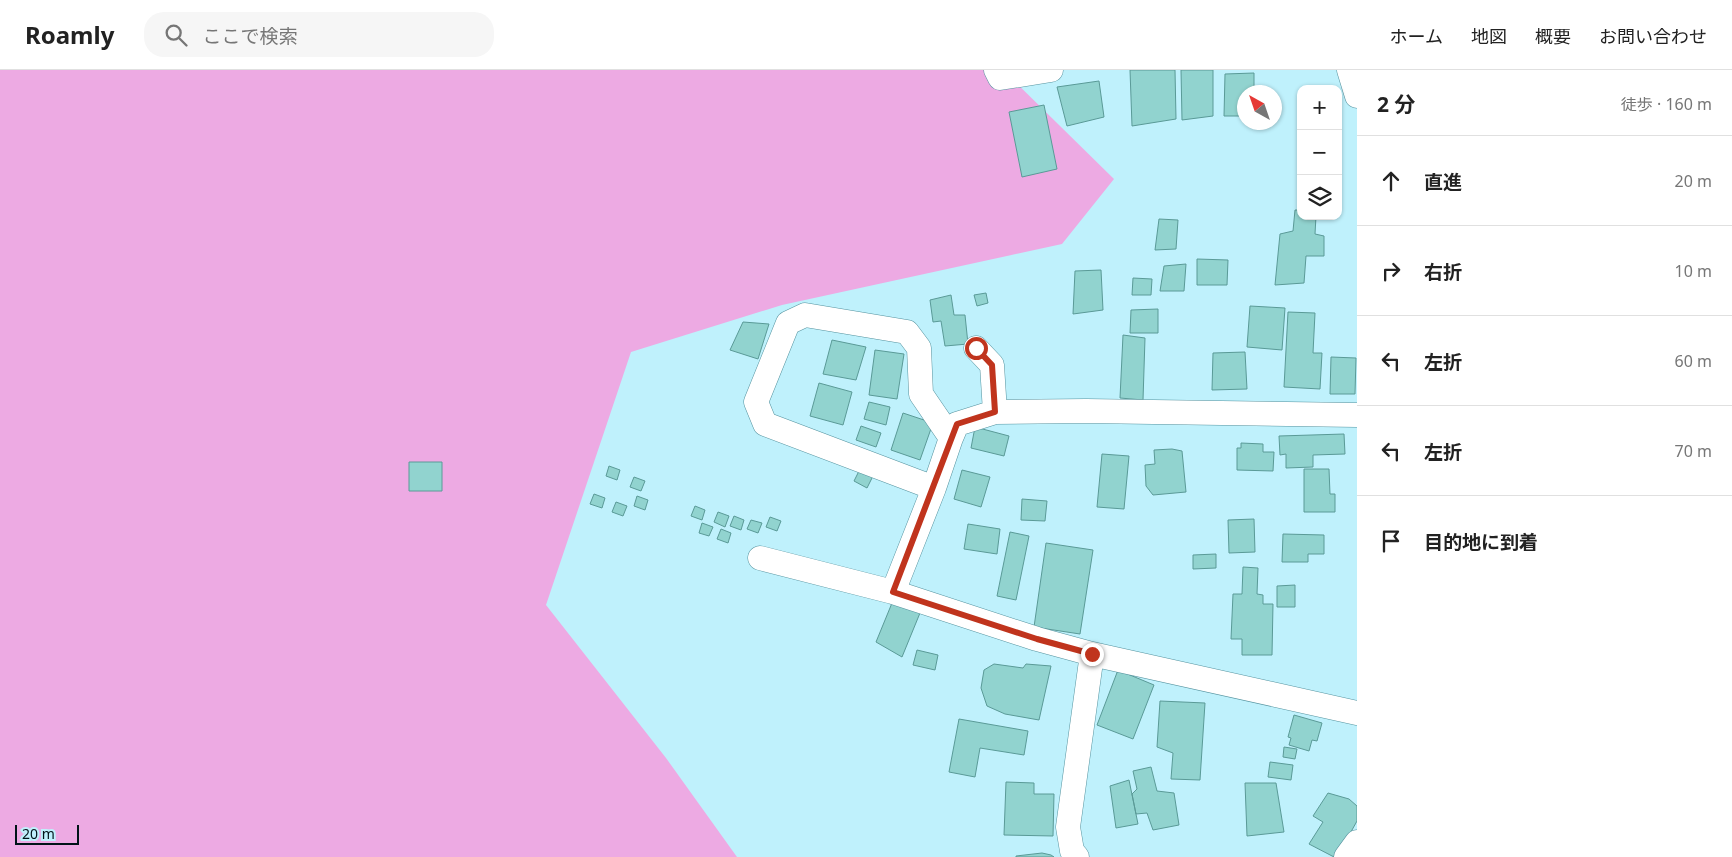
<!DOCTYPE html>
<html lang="ja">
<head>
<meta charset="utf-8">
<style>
  :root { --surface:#fff; --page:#f6f6f6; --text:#222; --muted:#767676; --line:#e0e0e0 }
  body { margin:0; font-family:"Noto Sans","Noto Sans JP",sans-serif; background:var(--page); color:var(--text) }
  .controls { position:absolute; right:15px; top:15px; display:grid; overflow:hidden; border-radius:10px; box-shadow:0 1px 4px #0004 }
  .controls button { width:45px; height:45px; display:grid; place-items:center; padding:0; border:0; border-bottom:1px solid var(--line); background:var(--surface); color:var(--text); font:25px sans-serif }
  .compass { position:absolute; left:1237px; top:15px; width:45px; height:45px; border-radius:50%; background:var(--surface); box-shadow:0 1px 4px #0004; rotate:320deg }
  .scale { position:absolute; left:15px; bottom:12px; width:64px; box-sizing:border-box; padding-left:5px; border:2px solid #001318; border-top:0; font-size:14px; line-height:18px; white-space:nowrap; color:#001318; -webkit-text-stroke:4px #bff1fc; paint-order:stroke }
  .stop { position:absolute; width:15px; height:15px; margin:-11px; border:4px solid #c0341d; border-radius:50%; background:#fff }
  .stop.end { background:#c0341d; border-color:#fff; box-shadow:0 1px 5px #0008 }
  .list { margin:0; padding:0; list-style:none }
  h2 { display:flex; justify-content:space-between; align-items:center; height:65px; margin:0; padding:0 20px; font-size:21px }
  h2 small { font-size:16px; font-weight:400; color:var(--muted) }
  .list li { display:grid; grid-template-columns:32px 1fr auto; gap:15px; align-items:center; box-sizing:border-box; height:90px; padding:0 20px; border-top:1px solid var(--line) }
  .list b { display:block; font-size:19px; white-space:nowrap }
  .list em { font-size:16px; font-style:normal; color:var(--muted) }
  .icon { flex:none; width:28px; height:28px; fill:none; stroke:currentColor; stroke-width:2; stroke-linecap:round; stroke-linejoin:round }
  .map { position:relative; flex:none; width:1357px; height:787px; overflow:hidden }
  header { display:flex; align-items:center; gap:30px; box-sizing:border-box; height:70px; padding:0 25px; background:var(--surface); border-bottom:1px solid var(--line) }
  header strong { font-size:24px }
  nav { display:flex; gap:28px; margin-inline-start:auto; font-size:18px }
  .search { width:350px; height:45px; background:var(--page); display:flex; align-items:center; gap:12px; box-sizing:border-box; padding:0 18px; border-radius:20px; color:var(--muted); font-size:19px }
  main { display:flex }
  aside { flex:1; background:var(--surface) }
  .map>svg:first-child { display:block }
  .green { fill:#edaae3 }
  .building { fill:#91d3cf; stroke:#5a9a97 }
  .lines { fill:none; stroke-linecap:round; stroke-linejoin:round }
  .minor-casing { stroke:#55939f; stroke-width:25 }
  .minor { stroke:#fff; stroke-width:24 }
  .route { stroke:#c0341d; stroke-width:6 }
</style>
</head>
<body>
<header>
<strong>Roamly</strong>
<div class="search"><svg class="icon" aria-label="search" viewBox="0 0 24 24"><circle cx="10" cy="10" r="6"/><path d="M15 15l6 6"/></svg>ここで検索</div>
<nav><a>ホーム</a><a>地図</a><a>概要</a><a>お問い合わせ</a></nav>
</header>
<main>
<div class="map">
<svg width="1357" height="787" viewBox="0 0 1357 787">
  <rect width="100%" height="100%" fill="#bff1fc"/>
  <!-- green -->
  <path class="green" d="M0,0h1003l111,109 -52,65 -280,61 -151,47 -85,253 120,153 71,99h-737z"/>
  <!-- building -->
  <path class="building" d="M1130,0h45l1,49 -44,7z
    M1181,0h32v46l-31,4z
    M1254,3v19h-10v24h-20l1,-42z
    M1099,11l5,36 -37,9 -10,-39z
    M1044,35l13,64 -35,8 -13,-65z
    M1295,140h6v6h15l-1,18 9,2v20h-18l-2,27 -29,2 5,-51 13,-3z
    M1159,149l19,1 -2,29 -21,1z
    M1197,189l31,1 -1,25h-30z
    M1186,194l-2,27h-24l4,-25z
    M1101,200l2,40 -30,4 2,-43z
    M1133,208l19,1 -1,16h-19z
    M986,223l2,10 -11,3 -3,-11z
    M951,225l3,20h11l3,29 -23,2 -4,-25 -8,1 -3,-22z
    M1250,236l35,2 -3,42 -35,-3z
    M1158,239v24h-28l1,-23z
    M1288,242l27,1 -2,40h9l-2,36 -36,-2z
    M743,252l26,2 -11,35 -28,-9z
    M1123,265l22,3 -2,62 -23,-2z
    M832,270l34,7 -10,33 -33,-6z
    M875,280l29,4 -7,45 -28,-4z
    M1245,282l2,37 -35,1 1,-37z
    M1331,287l25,1 -1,36h-25z
    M819,313l33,9 -9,33 -33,-9z
    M869,332l21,5 -4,18 -22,-6z
    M903,343l30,10 -13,37 -29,-10z
    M861,356l20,7 -5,14 -20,-7z
    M975,357l34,9 -5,20 -33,-8z
    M1344,364l1,20 -32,1v12l-27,1v-14l-6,1 -1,-19z
    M1241,373l22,1v8h11l-1,19 -36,-1v-22h4z
    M1172,379l10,2 4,41 -33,3 -7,-9 -1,-21 10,-1 -1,-14z
    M1102,384l27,2 -5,53 -27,-2z
    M409,392h33v29h-33z
    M609,396l11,4 -3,10 -11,-4z
    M860,399l13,7 -6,12 -13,-7z
    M1304,399h25l1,25h5v18h-31z
    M962,400l28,7 -9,30 -27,-8z
    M634,407l11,4 -4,10 -11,-4z
    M594,424l11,4 -3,10 -12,-4z
    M637,426l11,4 -3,10 -11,-4z
    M1022,429l25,2 -2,20 -24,-1z
    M616,432l11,4 -4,10 -11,-4z
    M695,436l10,4 -3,10 -11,-4z
    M718,442l11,4 -4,11 -11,-5z
    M734,446l10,4 -3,10 -11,-4z
    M770,447l11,4 -4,10 -11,-4z
    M1254,449l1,33 -26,1 -1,-33z
    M751,450l11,3 -4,10 -11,-4z
    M702,453l11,4 -4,9 -10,-3z
    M968,454l32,5 -3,25 -33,-5z
    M721,459l10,4 -3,10 -11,-4z
    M1010,462l19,4 -13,64 -19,-4z
    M1283,464l41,1v19h-16v8h-26z
    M1046,473l47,7 -13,84 -46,-7z
    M1216,484v14l-23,1v-14z
    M1243,497l15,1 -1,26 6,1v9h10l-1,51h-30v-16h-11l2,-45h9z
    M1295,515v22h-18v-21z
    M892,533l28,10 -18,44 -26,-15z
    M917,580l21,5 -3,15 -22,-5z
    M994,594l29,4 3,-4 25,2 -12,54 -34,-6 -18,-8 -6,-18 3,-18z
    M1118,600l36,15 -21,54 -36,-14z
    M1160,631l45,2 -5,77 -29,-1 2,-26 -16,-6z
    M1294,645l28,8 -5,18 -5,-1 -3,11 -20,-6 2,-7 -3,-1z
    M959,649l69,12 -4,24 -44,-7 -5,29 -26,-5z
    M1284,677l13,2 -2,10 -12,-2z
    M1270,692l23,3 -2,15 -23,-3z
    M1151,697l6,24 17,2 5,32 -26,5 -6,-17 -11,1 -4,-20 5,-5 -4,-18z
    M1129,710l9,44 -22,4 -6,-42z
    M1006,712l28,1v11h20l-1,42 -49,-1z
    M1245,713h31l8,49 -37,4z
    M1328,723l21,6 8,7v15l-20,36h-3l-25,-13 14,-22 -10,-6z
    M1042,783l9,2 3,2h-38v-1z"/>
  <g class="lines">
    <defs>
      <path id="minor" d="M996,0l4,8 51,-8
        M1349,0l8,26
        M976,278l16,17 3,47
        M934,418l17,-50
        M760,488l133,34 144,47 55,15 265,59
        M893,522l41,-104 -169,-64 -9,-22 32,-79 17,-8 102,17 12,16 2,46 30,44 6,-14 38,-12 91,-1 271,4
        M1077,787l-5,-6 -4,-24 24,-173
        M1346,787l11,-15"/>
    </defs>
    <!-- minor casing -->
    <use href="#minor" class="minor-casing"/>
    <!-- minor -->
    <use href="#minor" class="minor"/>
  </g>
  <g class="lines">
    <!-- route -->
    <path class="route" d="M976,278l16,17 3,47 -38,12 -64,168 144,47 55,15"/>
  </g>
</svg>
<div class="controls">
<button>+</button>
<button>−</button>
<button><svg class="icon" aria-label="layers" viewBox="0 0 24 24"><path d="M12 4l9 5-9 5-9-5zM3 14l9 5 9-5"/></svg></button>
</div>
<svg class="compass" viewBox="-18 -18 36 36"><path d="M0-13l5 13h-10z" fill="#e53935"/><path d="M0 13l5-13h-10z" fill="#767676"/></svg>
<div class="scale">20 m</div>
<div class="stop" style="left:976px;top:278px"></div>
<div class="stop end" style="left:1092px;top:584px"></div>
</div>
<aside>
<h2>2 分<small>徒歩 · 160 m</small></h2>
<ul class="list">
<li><svg class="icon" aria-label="ahead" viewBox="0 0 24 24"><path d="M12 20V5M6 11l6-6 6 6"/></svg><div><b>直進</b></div><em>20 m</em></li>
<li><svg class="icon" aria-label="right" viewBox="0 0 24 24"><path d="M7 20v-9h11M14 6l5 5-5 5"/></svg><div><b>右折</b></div><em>10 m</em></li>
<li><svg class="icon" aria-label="left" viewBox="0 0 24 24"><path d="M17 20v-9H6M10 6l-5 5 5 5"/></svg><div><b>左折</b></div><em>60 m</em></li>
<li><svg class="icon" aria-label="left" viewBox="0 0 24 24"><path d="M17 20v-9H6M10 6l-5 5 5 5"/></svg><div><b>左折</b></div><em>70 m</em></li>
<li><svg class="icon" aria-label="arrive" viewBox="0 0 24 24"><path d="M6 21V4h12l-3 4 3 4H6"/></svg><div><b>目的地に到着</b></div></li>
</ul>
</aside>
</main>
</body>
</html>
